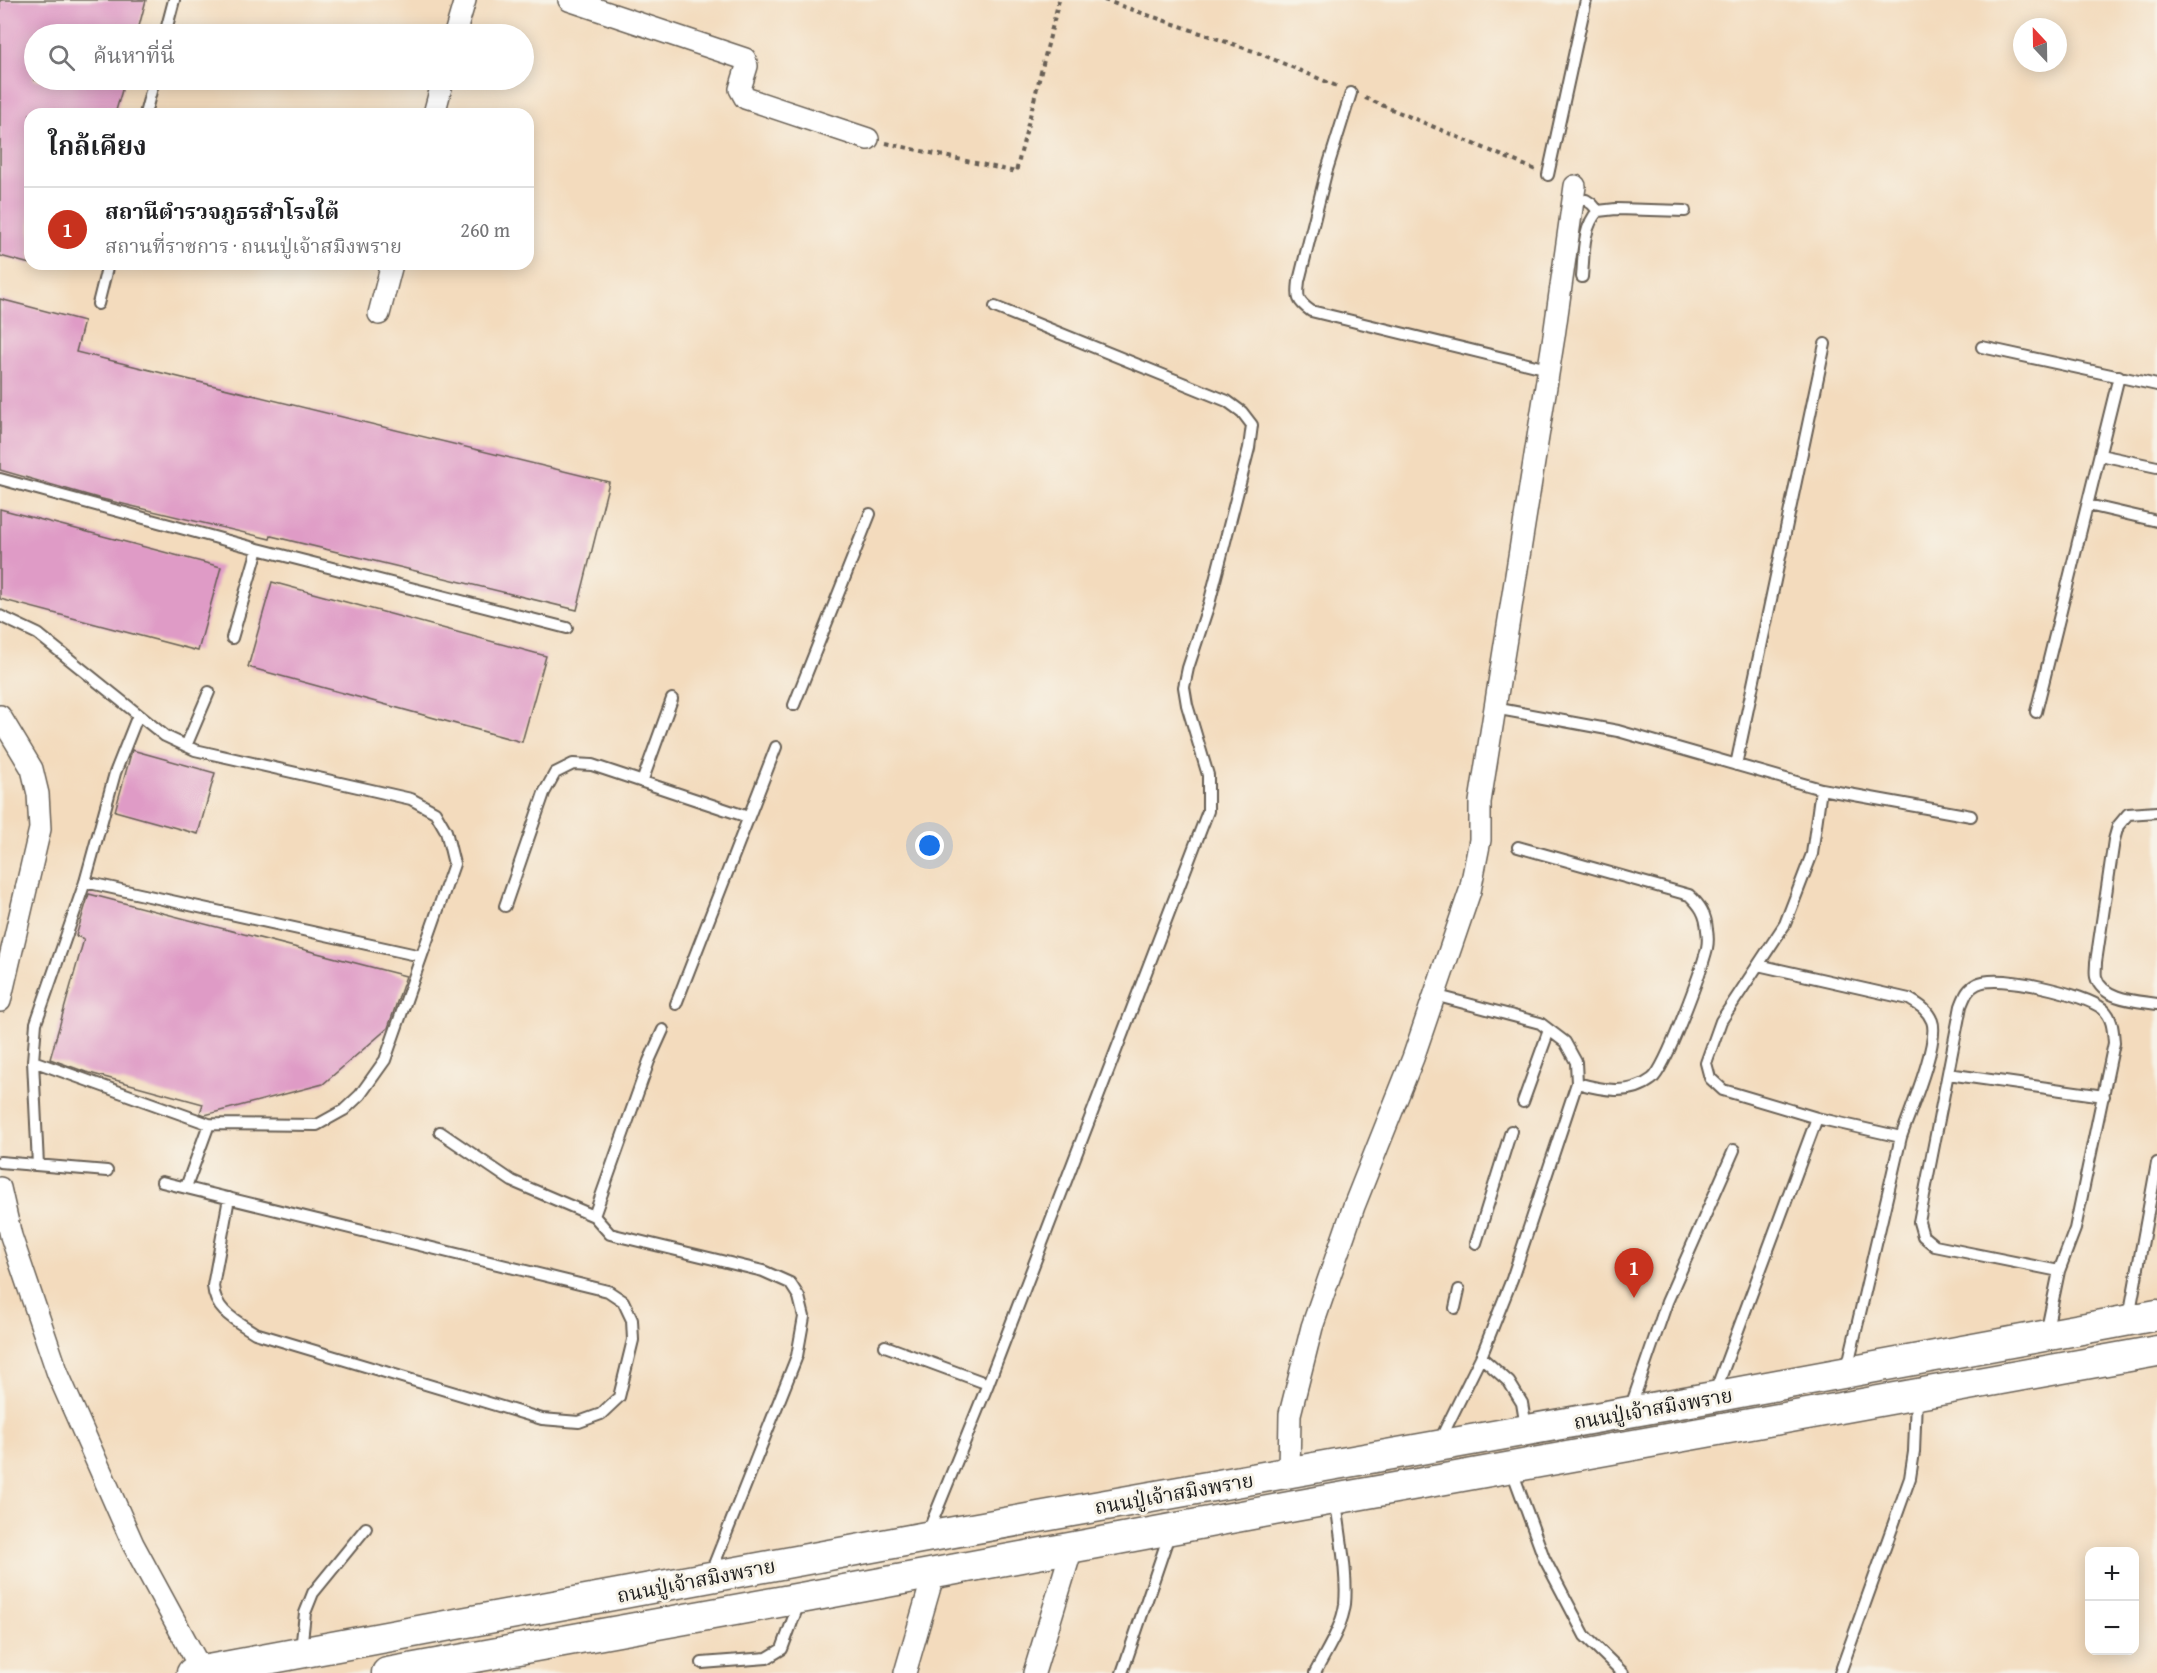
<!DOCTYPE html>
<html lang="th">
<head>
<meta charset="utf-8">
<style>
  :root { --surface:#fff; --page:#f2f2f2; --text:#202124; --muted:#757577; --line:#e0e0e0; --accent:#c8321e }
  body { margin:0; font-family:"Gentium Book Plus","Noto Serif Thai",serif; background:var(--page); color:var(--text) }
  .controls { position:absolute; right:18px; bottom:18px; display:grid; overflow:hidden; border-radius:12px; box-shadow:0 3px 15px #0003 }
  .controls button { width:54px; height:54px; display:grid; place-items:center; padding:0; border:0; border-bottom:2px solid var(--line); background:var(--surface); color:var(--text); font:30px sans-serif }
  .compass { position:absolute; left:2013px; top:18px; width:54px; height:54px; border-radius:50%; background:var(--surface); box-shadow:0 3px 15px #0003; rotate:338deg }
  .you { position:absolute; left:930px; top:846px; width:21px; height:21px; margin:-15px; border:4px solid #fff; border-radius:50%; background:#1a73e8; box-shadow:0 0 0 9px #1a73e833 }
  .badge { display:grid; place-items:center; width:39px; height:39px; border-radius:50%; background:var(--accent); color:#fff; font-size:20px; font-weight:700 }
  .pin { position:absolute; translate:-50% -50px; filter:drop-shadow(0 2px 3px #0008) }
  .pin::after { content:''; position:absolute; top:32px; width:21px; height:18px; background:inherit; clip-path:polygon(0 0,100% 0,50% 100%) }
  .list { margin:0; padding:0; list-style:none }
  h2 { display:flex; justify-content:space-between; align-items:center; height:78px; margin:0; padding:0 24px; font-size:26px }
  h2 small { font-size:20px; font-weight:400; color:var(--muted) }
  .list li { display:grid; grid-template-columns:39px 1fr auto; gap:18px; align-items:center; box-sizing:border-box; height:84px; padding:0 24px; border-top:2px solid var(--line) }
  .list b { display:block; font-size:22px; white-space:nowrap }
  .list p { margin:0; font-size:20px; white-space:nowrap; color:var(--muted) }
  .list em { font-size:20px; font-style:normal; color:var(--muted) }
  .icon { flex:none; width:33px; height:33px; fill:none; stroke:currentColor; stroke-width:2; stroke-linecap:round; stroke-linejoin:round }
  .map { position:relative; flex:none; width:2157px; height:1673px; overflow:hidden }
  .search { position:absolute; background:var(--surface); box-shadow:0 3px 15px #0003; left:24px; top:24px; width:510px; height:66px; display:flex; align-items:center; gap:15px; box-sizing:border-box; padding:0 21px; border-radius:33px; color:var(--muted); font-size:22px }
  .panel { position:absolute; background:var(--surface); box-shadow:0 3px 15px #0003; left:24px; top:108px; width:510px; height:162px; border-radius:18px }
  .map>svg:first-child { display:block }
  .building { fill:#df9bc6 }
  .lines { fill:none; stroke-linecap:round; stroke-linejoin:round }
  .service-casing { stroke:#675f54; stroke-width:14 }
  .minor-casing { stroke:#675f54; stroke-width:24 }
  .secondary-casing { stroke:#675f54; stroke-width:33 }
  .path { stroke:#675f54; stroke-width:4; stroke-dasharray:4.5 4.5; stroke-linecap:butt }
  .service { stroke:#fff; stroke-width:10 }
  .minor { stroke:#fff; stroke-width:21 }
  .secondary { stroke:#fff; stroke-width:30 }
  .labels { text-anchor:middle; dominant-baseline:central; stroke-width:6; stroke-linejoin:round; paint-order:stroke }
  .street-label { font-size:20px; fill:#1c1c1c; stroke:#f7f3e8 }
</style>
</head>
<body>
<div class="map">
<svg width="2157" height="1673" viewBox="0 0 2157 1673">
  <rect width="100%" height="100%" fill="#f7f3e8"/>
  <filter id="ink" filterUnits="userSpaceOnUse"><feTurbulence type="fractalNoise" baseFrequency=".0167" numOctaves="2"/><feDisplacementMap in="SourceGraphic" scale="12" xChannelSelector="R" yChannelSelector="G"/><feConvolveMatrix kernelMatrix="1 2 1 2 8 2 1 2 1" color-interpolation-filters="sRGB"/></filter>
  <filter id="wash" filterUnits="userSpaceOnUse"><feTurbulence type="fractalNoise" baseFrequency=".008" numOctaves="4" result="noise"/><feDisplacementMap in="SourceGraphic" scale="24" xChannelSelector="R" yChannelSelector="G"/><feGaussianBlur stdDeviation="1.35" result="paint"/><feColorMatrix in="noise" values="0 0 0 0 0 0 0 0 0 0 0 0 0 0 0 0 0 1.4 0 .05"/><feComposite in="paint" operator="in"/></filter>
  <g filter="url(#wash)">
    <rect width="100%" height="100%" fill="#f3dbbd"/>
    <g id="blocks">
      <!-- building -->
      <path class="building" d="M0,0h146l-9,34h-103v46h91l-10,34h-85v150l-30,-8z
        M0,299l84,22 -8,31 533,130 -32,128 -306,-74 -1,3 -172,-41 -98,-28z
        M0,509l221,58 -23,84 -198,-52z
        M272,582l274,74 -24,86 -274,-75z
        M132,750l83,23 -17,61 -83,-23z
        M89,894l317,82 -18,52 -65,56 -118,31 -5,-2 3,-9 -117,-32 -36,-13 34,-120 -8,-3z"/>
    </g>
  </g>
  <g filter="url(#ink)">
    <use href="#blocks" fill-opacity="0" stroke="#675f54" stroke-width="1.5"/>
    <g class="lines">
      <defs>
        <path id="service" d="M165,34l9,-34
          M1351,93l-25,80 -27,108c-2,17 -2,20 12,30l237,58
          M145,114l9,-34
          M1548,175l38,-175
          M1586,200l6,4 6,7
          M1582,277c2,-21 0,-49 16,-66l18,-2 69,2
          M98,304l10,-40
          M1982,347l175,38
          M2100,455l57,12
          M0,479l258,70 309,79
          M2088,505l69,16
          M0,616l38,18 127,102 30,14 216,49 24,13 11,19 8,33 -69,196 -25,35 -16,15 -27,15 -108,-1 -176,-63
          M232,638l26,-89
          M794,705l76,-191
          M1494,708l124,23 203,58 -9,65 -27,70 -64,97 -15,42 4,15 13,12 94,28
          M2036,712l83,-336
          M186,746l23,-54
          M1736,765l89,-421
          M642,782l30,-83
          M1821,789l150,27
          M2157,812l-29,2 -10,12 -4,14 -18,122c0,5 -1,11 0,15 6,23 42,24 61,27
          M1518,847l171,48c11,10 17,19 18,35 1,6 1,13 0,18 -5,21 -41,120 -55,131 -22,17 -50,11 -75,4
          M85,882l336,74
          M505,906l39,-113 11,-20 18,-9 19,1 156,52
          M1758,965l151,34c10,6 18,10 23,22 8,20 -23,93 -31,116
          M1434,995l106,28 25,19 11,20 1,21 -65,196 -31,78 -42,85
          M676,1004l100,-257
          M663,1030l-14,31 -55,155 16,18 153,37 27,12 9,14 5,20 -7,39 -86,216
          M1948,1074l156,22
          M1523,1102l26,-72
          M440,1132l72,49 82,35
          M0,1162l107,9
          M38,1165l-5,-104 3,-38 49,-141 30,-109 23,-58
          M162,1182l446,109 15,10 9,19 1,20 -14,57 -18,17 -22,8 -37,-3 -287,-86c-20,-13 -40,-22 -42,-47l16,-88
          M186,1187l23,-63
          M1476,1243l35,-112
          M1455,1308l4,-18
          M2129,1317l28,-154
          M2046,1334l13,-63 -124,-25 -12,-10 -4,-14 42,-216c4,-10 6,-17 16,-22 20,-11 108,10 126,25 10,9 10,22 11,34l-39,186 -16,42
          M885,1346l103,38
          M1481,1357l28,25 13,21 4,24
          M1715,1392l102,-274 84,19 -54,232
          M1630,1409l37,-107 67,-152
          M1511,1468l33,90 41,78 38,37
          M928,1532l60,-148 220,-573v-36l-21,-70 -3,-18 4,-19 21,-64 40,-156 3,-23 -10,-13 -15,-11 -232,-94
          M301,1650l4,-37 8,-20 53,-65
          M702,1663l65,-5 15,-9 17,-46
          M1122,1673l48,-141
          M1315,1673c11,-22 27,-45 30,-69 3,-31 -6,-73 -9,-104
          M1840,1673l70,-195 4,-26 2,-54"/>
        <path id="minor" d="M569,0l176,59 2,7 -7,23 5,9 123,41
          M455,34l10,-34
          M434,114l9,-34
          M379,314l13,-50
          M0,716l32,53 6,25 2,35 -40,172
          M0,1188l11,48 47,138 75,170 70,129
          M1289,1473l1,-59 22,-87 42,-121 59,-148 57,-167 10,-51v-38l74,-466 21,-150
          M905,1673l29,-100
          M1034,1673l38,-125"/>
        <path id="secondary" d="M192,1673l734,-136 787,-140 444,-82
          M387,1673l414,-75 494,-92 862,-155"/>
      </defs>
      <!-- service casing -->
      <use href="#service" class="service-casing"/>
      <!-- minor casing -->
      <use href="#minor" class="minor-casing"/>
      <!-- secondary casing -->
      <use href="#secondary" class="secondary-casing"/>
      <!-- path -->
      <path class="path" d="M1104,0l152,52 83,35
        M1365,98l171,72
        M886,143l130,29 43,-172"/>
      <!-- service -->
      <use href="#service" class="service"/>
      <!-- minor -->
      <use href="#minor" class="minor"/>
      <!-- secondary -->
      <use href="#secondary" class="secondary"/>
    </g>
  </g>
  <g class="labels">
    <!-- street labels -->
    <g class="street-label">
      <text transform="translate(1653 1408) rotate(-10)">ถนนปู่เจ้าสมิงพราย</text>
      <text transform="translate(1174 1493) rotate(-10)">ถนนปู่เจ้าสมิงพราย</text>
      <text transform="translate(696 1580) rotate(-11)">ถนนปู่เจ้าสมิงพราย</text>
    </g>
  </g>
</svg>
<div class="controls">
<button>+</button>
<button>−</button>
</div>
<svg class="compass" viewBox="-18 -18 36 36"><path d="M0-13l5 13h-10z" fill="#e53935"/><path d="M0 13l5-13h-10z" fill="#757577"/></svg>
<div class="you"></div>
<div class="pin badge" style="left:1634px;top:1298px">1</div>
<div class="search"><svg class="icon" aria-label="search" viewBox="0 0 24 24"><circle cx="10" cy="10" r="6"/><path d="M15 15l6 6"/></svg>ค้นหาที่นี่</div>
<section class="panel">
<h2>ใกล้เคียง<small></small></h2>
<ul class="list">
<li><span class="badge">1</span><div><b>สถานีตำรวจภูธรสำโรงใต้</b><p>สถานที่ราชการ · ถนนปู่เจ้าสมิงพราย</p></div><em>260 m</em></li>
</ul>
</section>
</div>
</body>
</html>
